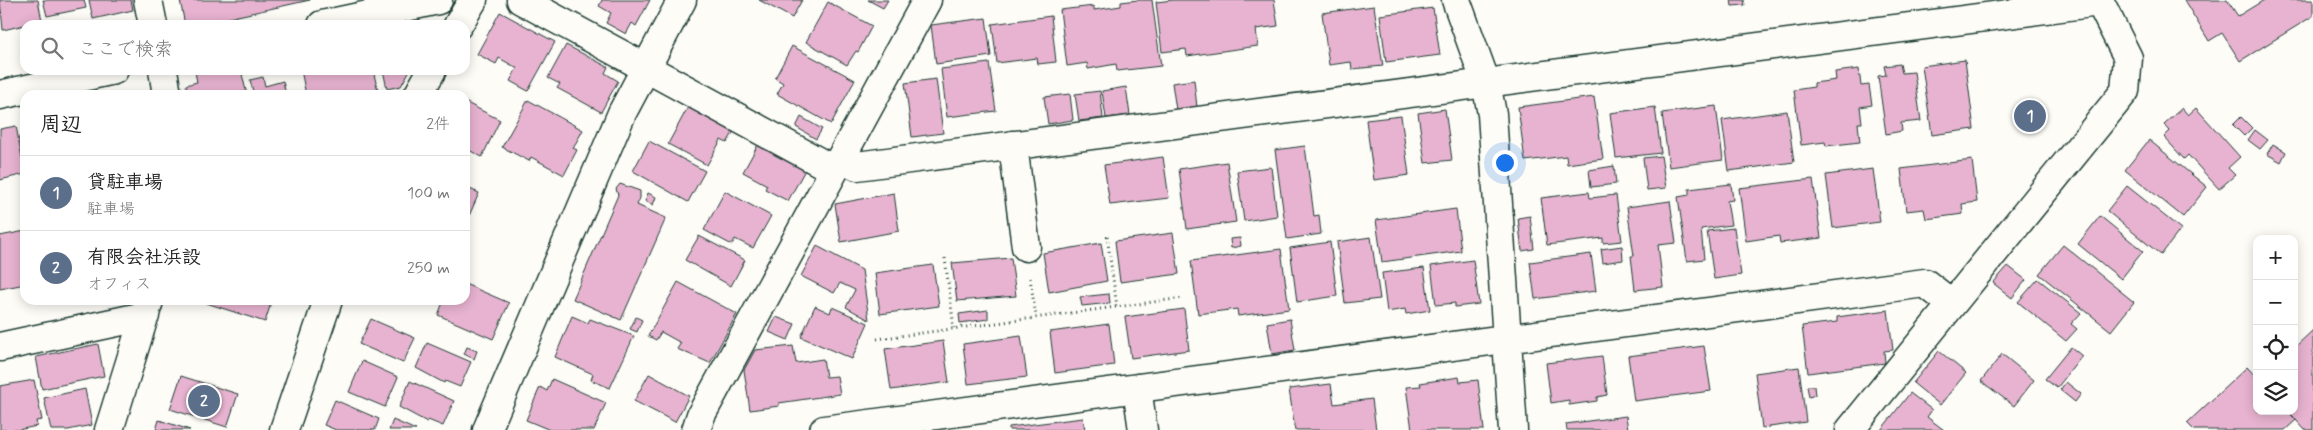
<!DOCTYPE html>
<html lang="ja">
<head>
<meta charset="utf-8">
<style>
  :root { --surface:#fff; --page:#f6f6f6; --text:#222; --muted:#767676; --line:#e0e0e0; --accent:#1f3d34 }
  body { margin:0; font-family:Mynerve,"Klee One",sans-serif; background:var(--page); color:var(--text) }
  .controls { position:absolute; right:15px; bottom:15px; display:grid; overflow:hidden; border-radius:10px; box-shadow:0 2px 12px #0003 }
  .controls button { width:45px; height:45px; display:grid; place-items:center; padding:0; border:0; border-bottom:1px solid var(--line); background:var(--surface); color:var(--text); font:25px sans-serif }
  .you { position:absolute; left:1504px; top:162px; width:18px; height:18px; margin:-12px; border:4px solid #fff; border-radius:50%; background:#1a73e8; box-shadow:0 0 0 8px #1a73e833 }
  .badge { display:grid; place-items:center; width:32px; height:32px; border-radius:50%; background:var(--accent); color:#fff; font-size:16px; font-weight:700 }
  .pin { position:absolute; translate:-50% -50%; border:2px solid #fff; box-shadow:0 1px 5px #0006 }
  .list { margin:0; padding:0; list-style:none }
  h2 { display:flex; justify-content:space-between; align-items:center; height:65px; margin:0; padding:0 20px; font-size:21px }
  h2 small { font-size:16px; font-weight:400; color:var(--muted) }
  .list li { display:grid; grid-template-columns:32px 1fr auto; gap:15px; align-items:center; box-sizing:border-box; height:75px; padding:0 20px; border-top:1px solid var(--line) }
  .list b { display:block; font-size:19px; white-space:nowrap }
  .list p { margin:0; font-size:16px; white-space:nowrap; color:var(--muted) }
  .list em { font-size:16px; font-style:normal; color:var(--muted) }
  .icon { flex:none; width:28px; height:28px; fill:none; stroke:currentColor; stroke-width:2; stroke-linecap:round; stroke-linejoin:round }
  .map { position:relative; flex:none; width:2313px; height:430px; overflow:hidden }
  .search { position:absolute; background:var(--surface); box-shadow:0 2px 12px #0003; left:20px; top:20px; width:450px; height:55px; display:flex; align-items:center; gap:12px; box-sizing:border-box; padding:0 18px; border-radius:15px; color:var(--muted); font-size:19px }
  .panel { position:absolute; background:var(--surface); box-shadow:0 2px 12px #0003; left:20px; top:90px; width:450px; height:215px; border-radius:15px }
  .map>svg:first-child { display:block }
  .building { fill:#e7b3d0; stroke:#1f3d34 }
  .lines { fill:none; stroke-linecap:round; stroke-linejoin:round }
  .minor-casing { stroke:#1f3d34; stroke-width:31 }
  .path { stroke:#1f3d34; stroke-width:3; stroke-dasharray:1 4; stroke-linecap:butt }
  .minor { stroke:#fdfcf7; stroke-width:28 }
</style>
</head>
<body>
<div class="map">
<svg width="2313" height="430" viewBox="0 0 2313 430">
  <rect width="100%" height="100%" fill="#fdfcf7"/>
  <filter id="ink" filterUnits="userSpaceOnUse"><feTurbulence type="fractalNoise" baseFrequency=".02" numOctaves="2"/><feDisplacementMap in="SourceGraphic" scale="10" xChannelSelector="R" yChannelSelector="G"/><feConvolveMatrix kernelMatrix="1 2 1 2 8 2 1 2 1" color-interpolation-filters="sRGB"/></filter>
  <g filter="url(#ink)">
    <!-- building -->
    <path class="building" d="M0,0h38l4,21 -39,9z
      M43,0h41l2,8 -39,8z
      M89,0h42l2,10 -40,9z
      M180,0h130l-113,25h-12z
      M602,0h48l-14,26 -4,-3 -6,11 -20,-11 5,-10 -12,-7z
      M759,0h43l-10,18z
      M868,0h20l-5,8z
      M1138,0h14l9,66 -44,5 -1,-7 -28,5 -1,-6 -20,3 -7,-56 34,-4v4l27,-4v-4z
      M1173,0h101l4,26 -22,3 2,17 -71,10 -1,-7 -24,3 -6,-50z
      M1731,0h13l1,5 -13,1z
      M2184,0h43l11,16 26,-16h49v16l-73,45 -18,-28 -13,8z
      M828,2l44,24 -14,26 -2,-1 -9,14 -41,-23z
      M1374,6l9,60 -31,3 -1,-7 -22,3 -7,-52z
      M1433,8l7,47 -54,7 -6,-47z
      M500,12l55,30 -27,49 -18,-10 7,-13 -18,-10 -3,6 -19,-10z
      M1051,16l5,46 -18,2 -1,-6 -40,5 -5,-39z
      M986,18l5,38 -55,8 -5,-39z
      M566,45l42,22 -3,6 13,8 -17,31 -44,-24 3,-4 -12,-6z
      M792,46l63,34 -24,44 -54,-30 6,-11 -8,-5z
      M1965,60l9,69 -42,6 -10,-69z
      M989,63l7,48 -49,6 -6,-48z
      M1900,64l2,9 12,-1 7,49 -20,2 1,8 -16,3 -8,-58 8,-1 -2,-9z
      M1859,69l2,17 8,-1 3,20 -12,2 2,16h-4l2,19 -34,4 -1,-4 -24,3 -7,-55 20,-3v-4l22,-3 -1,-8z
      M205,70h36l6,25h-59l-2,-10 11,-3 -2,-10z
      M301,70h72l6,25h-73z
      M383,70h27l-9,16 -14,3z
      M263,77l2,9 18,-5 3,14h-32l-4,-15z
      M936,79l7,54 -31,4 -7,-54z
      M1194,80l3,27 -21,3 -4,-27z
      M1126,87l4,28 -24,3 -4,-27z
      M1100,91l3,27 -24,3 -4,-27z
      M1070,94l3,26 -25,4 -4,-27z
      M1594,97l9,62 -36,5 -1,-8 -41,5 -7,-54z
      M528,100l55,30 -10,18 4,2 -13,25 -33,-18 -2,4 -27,-14z
      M465,102l35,18 -18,37 -17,-9z
      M1716,106l7,54 -54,7 -7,-54z
      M688,107l46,24 -7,12 -6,-3 -14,25 -39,-21z
      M1655,107l6,46 -45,5 -6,-45z
      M2182,108l6,7 8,-7 44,49 -12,11 7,7 -16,14 -31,-34 -4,4 -20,-22 6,-6 -6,-7z
      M1445,109l7,51 -27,3 -7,-50z
      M1787,111l7,51 -65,9 -7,-51z
      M1401,116l8,59 -35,5 -8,-60z
      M801,117l21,12 -6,10 -20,-12z
      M2241,117l11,11 -8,8 -11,-11z
      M16,126l9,48 -25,6v-51z
      M2255,130l13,10 -8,9 -12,-9z
      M2149,140l58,47 -24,30 -58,-47z
      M649,141l56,30 -17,31 -55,-31z
      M759,143l47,25 -18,33 -23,-12 2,-4 -24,-13z
      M2273,144l13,8 -5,10 -14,-8z
      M1305,146l9,70 5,-1 2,19 -34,5 -12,-89z
      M1661,156l5,32 -19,2 -4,-32z
      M1163,157l6,41 -59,7 -6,-40z
      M1972,160l5,42 -15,2 1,10 -37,5 -2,-10 -18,2 -5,-42z
      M1227,162l9,60 -49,7 -8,-60z
      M1614,166l2,18 -25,3 -2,-17z
      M1271,167l6,49 -33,5 -7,-50z
      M1873,169l7,53 -47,6 -7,-53z
      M1813,179l8,59 -41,5 -1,-7 -33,5 -7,-53z
      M620,184l20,7v7l-3,7 29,13 -45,102 -48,-21 45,-104 -2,-6z
      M1731,184l2,16 -6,1 4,24 -30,4 3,30 -17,2 -9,-64 11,-2v-6z
      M2127,186l54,43 -20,26 -54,-44z
      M465,187l14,6 -14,32z
      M725,191l46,25 -18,32 -18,-9 -3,6 -28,-15z
      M1589,192l1,6 26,-3 6,46 -19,2v-5l-56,7 -6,-47z
      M648,193l8,4 -3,8 -8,-4z
      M894,193l5,38 -58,11 -6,-38z
      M1670,201l6,42 -18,2 5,42 -28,3 -4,-34h3l-7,-49z
      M1456,209l5,42 -79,11 -6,-42z
      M1530,216l4,33 -12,2 -4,-33z
      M2100,216l43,35 -22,28 -43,-35z
      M1734,228l7,47 -27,4 -7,-48z
      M25,231v53l-25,5v-53z
      M1173,233l6,41 -59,8 -5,-41z
      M699,236l46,24 -14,26 -46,-26z
      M1371,237l9,62 -35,4 -8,-61z
      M1240,238l1,8 -10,2 -1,-9z
      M1330,242l7,54 -40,6 -7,-54z
      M1101,243l6,38 -58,11 -6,-39z
      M2063,245l71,57 -23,29 -72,-57z
      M817,246l45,24 7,50 -23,-13 9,-17 -15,-7 -6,10 -33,-17z
      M1622,246l1,14 -20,3 -2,-14z
      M1281,249l8,60 -51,7 -1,-7 -39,5 -7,-53z
      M1591,254l5,37 -61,8 -5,-37z
      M1011,258l5,38 -59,5 -5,-38z
      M1473,260l6,44 -24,3v-4l-19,2 -5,-39z
      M933,265l6,41 -59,8 -5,-41z
      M2008,266l18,14 -14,18 -19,-15z
      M1424,268l6,42 -24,4 -1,-5 -18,3 -5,-39z
      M2038,279l43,34 -10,11 6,5 -11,12 -48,-39z
      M678,282l59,32 -27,49 -33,-14 4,-6 -20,-11 -5,8 -8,-4z
      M465,284l44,19 -16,36 -55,-24 6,-15h21z
      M1109,294l1,9 -28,3 -2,-9z
      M197,300h75l-7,22z
      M815,306l15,7 2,-6 36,16 -16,36 -51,-22z
      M1184,309l5,41 -58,8 -6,-41z
      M988,310v9l-28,4 -1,-9z
      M1888,310l5,40 -9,1 1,12 -77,10 -6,-47 35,-4v-5z
      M572,316l16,7 2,-4 44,17 -24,52 -19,-8 2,-6 -38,-17z
      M636,317l6,3 -5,12 -7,-3z
      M776,317l19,7 -7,16 -19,-8z
      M371,319l44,19 -12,25 -44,-19z
      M1290,319l5,31 -23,4 -5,-31z
      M1109,324l5,41 -59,8 -5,-41z
      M2313,330v100h-8l-17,-19h6v-41l3,-2 -3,-3v-17z
      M1021,336l6,41 -59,7 -5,-40z
      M943,341l6,41 -58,8 -6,-41z
      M427,343l44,19 -11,25 -15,-6 -1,2 -28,-15z
      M98,344l6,32 -62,13 -6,-32z
      M793,346l3,17 27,-4 3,18 11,-1 3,18 -61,9v3l-29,4 -6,-40 11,-20z
      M1704,346l7,45 -77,10 -6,-45z
      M467,347l10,4 -3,8 -10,-5z
      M2071,347l11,9 -25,32 -12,-9z
      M1939,351l27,22 -26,32 -27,-22z
      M2002,354l32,26 -20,26 -33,-25z
      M1602,356l5,39 -10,2v4l-28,4v-5l-18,3 -5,-40z
      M362,361l36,16 -13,30 -36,-15z
      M1799,367l7,55 -44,6 -7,-55z
      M2247,367l10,11v33h31l8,9 -11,10h-91l-7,-7z
      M649,374l40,22 -14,26 -41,-21z
      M181,376l57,18 -11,33 -57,-18z
      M1459,377l1,5 18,-2 6,50h-72l-6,-43 15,-1 -1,-3z
      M552,379l54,24 -12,27h-44l-24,-10 14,-33 7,4z
      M34,380l8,40 -6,1 1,5 -19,4h-18v-44z
      M410,381l44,20 -11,25 -15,-6 -1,2 -28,-15z
      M2066,382l15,12 -6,8 -15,-12z
      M1331,384l3,20 38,-5 4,31h-81l-6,-41z
      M1807,386h7l1,9 -6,2z
      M85,389l7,36 -24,5h-17l-7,-32z
      M1910,393l22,17 -5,7 17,13h-63z
      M335,400l44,19 -4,11h-39l-12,-5z
      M1626,416l2,14h-61l-1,-6z
      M1083,418l2,12h-76v-3z
      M159,420l31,10h-34z
      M393,420l23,10h-27z"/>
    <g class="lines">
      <defs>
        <path id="minor" d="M148,0l5,25
          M521,0l313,170
          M1456,0l30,83 6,31 21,316
          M322,25l116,-25
          M458,25l15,-25
          M163,70l4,25
          M0,95l114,-25
          M418,95l14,-25
          M1013,145l13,102
          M841,158l16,8 1242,-164
          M0,347l145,-31
          M1137,388l6,42
          M109,430l40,-129
          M284,430l44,-130
          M487,430l135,-317 60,-113
          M696,430l5,-15 226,-415
          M824,430l1101,-147 27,21
          M1850,430l275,-339 3,-33 -29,-58"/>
      </defs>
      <!-- minor casing -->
      <use href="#minor" class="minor-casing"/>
      <!-- path -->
      <path class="path" d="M1107,236l10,71
        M945,258l9,70
        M1030,278l6,39
        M877,339l306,-41"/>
      <!-- minor -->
      <use href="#minor" class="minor"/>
    </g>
  </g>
</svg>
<div class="controls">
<button>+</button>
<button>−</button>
<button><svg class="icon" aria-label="locate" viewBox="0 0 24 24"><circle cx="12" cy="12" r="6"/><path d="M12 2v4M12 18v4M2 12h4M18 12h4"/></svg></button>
<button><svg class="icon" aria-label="layers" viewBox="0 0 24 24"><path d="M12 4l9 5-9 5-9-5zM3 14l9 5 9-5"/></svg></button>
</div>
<div class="you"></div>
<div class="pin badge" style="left:2030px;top:116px;background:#5c6f8a">1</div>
<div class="pin badge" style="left:204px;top:401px;background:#5c6f8a">2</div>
<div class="search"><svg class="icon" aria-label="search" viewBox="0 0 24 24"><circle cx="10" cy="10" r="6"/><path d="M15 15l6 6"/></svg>ここで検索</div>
<section class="panel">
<h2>周辺<small>2件</small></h2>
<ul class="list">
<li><span class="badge" style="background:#5c6f8a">1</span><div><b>貸駐車場</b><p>駐車場</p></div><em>100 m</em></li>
<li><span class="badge" style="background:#5c6f8a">2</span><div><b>有限会社浜設</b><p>オフィス</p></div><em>250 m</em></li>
</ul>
</section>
</div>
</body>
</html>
